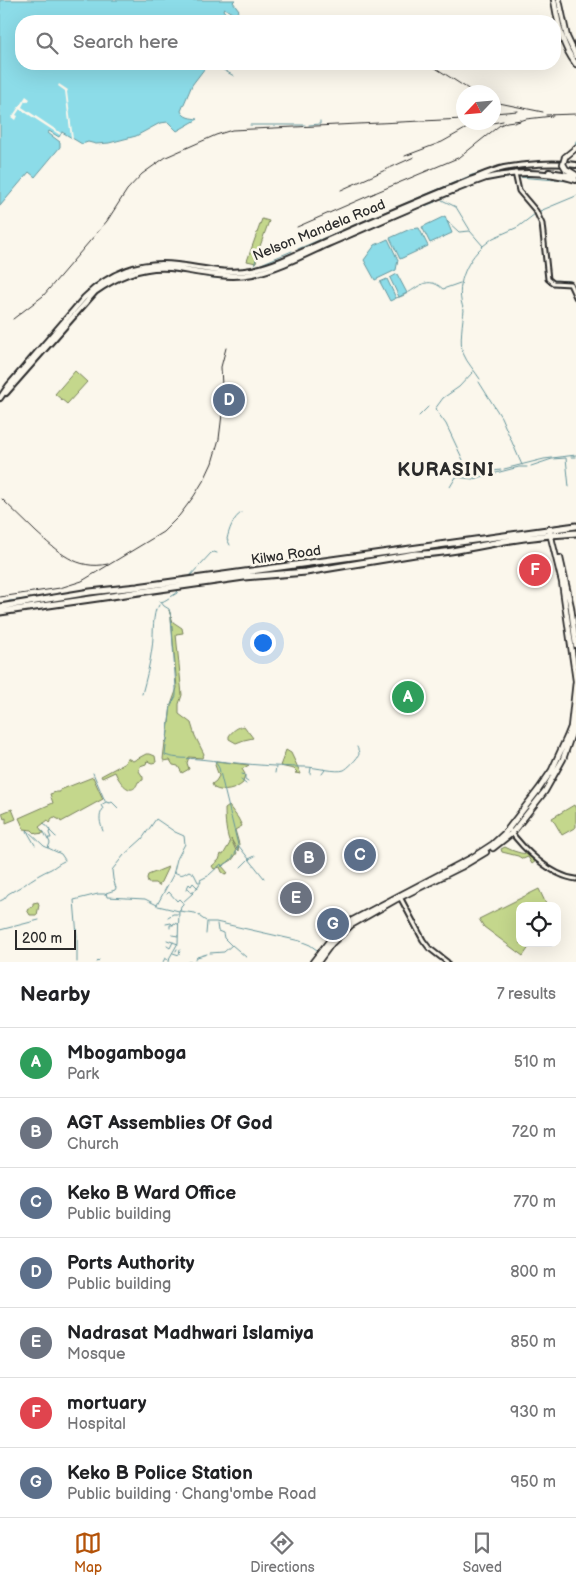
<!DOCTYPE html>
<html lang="en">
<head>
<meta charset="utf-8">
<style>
  :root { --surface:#fff; --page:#f2f2f2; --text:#202124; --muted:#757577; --line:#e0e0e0; --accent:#b45309 }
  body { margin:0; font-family:"Balsamiq Sans",sans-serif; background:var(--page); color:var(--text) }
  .controls { position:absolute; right:15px; bottom:15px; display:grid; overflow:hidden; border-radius:10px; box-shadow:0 5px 20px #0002 }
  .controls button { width:45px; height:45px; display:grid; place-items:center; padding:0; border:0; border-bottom:1px solid var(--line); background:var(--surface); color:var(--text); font:25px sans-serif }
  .compass { position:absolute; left:456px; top:85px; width:45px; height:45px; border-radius:50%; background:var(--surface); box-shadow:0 5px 20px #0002; rotate:244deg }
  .scale { position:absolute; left:15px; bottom:12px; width:61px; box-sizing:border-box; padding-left:5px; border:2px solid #2b2b2b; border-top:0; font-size:14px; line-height:18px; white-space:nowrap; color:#2b2b2b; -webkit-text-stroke:4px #fbf7ec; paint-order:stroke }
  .you { position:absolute; left:262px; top:642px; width:18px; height:18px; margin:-12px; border:4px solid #fff; border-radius:50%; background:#1a73e8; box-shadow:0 0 0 8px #1a73e833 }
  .badge { display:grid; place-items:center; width:32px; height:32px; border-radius:50%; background:var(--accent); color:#fff; font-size:16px; font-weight:700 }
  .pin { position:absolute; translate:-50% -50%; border:2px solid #fff; box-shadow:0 1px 5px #0006 }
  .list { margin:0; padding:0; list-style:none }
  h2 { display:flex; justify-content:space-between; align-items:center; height:65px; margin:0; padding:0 20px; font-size:21px }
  h2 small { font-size:16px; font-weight:400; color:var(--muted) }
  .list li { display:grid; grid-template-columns:32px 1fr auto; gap:15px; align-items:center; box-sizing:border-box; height:70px; padding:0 20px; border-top:1px solid var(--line) }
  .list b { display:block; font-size:19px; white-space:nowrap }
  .list p { margin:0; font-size:16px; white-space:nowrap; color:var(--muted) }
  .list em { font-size:16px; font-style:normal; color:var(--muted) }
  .icon { flex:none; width:28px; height:28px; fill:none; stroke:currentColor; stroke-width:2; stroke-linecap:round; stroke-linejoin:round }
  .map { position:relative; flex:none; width:576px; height:962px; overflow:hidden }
  .search { position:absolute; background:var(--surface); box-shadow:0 5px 20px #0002; left:15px; right:15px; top:15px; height:55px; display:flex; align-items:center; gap:12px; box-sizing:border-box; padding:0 18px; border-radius:20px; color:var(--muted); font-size:19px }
  .sheet { height:555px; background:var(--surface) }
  nav { display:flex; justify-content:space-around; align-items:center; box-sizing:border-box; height:70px; border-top:1px solid var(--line); background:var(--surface); font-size:14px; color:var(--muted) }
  nav a { display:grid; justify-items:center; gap:2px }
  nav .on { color:var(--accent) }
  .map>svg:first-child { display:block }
  .green { fill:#c4d78c; stroke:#78815c }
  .water { fill:#8cdce8; stroke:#65959c }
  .pier { fill:#fbf7ec }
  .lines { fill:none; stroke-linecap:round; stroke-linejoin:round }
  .stream { stroke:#65959c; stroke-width:1 }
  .tertiary-casing { stroke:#2b2b2b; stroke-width:7 }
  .secondary-casing { stroke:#2b2b2b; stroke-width:8 }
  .primary-casing { stroke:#2b2b2b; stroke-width:8 }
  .trunk-casing { stroke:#2b2b2b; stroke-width:9 }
  .tertiary { stroke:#fbf7ec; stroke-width:3 }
  .secondary { stroke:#fbf7ec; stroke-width:4 }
  .primary { stroke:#fbf7ec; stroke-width:4.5 }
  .trunk { stroke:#fbf7ec; stroke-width:5 }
  .rail { stroke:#2b2b2b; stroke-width:1 }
  .primary-bridge-casing { stroke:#2b2b2b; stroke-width:8; stroke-linecap:butt }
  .primary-bridge { stroke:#fbf7ec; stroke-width:4.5 }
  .labels { text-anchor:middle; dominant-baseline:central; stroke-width:5; stroke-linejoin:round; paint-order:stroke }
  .street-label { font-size:14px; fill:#2b2b2b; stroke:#fbf7ec }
  .district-label { font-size:19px; font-weight:bold; letter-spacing:1px; fill:#2b2b2b; stroke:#fbf7ec }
</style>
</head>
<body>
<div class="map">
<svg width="576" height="962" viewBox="0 0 576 962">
  <rect width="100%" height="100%" fill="#fbf7ec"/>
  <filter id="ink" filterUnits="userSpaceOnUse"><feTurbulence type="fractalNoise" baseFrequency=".02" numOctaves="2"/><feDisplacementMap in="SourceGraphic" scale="10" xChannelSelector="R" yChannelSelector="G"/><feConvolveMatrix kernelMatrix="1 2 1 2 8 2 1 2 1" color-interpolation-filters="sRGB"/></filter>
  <g filter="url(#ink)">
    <!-- green -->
    <path class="green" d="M262,219l7,2 -10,28 -3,14 -9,-2z
      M75,371l12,11 -20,22 -12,-10z
      M169,610l4,12 9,6 1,5 -7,1 6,61 -3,9v10l12,9 4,13 9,18 -2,4 -13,-1 -2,6 2,6 -7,4 -4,-7 -5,-1 -3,-5 -6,1 -1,-2 2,-17 2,-2 4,-35 6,-17 -6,-71z
      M244,726l9,12 -9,2 -8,3 -7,-4v-3c4,-6 9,-9 15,-10z
      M286,750l5,3 10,21 -6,-1 2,-1 -3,-3 -14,-3z
      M146,754h4l5,2 1,6 -4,1 -5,-2 -1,3 -6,2 -1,5 4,6v3l-5,2c-6,17 -19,0 -23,-10l-13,6 -1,-2 24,-13 2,-5 6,3z
      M216,761l33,4 -7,4 3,5 -2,9c-8,7 -19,10 -29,5l-2,-4 4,-3 3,-5 -4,-11z
      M93,777l10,22 -42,23 -1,-2 -6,-3 -3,2v3l-1,1 -2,-3 -9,7 5,6 -8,1 -4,-4 -8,-1 -5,-11 34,-15 -3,-9 6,-2h4v-2z
      M574,805l2,4v18l-14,8 -10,-17z
      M229,806l9,12 4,8 -7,4 4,14 -1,7 -7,-12 6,14 -5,7 -10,6 6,7 -3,1 -3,-2 -2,-5 -6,2 -2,-3 7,-6 2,-6 2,1 7,-12c-4,-10 -5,-22 -5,-34z
      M12,809l4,10 -10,4v-5l-2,1 -2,-6z
      M505,847c4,2 8,4 12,5 9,3 15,0 19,9l-4,3 -4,-7 -5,2 -5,-3 -16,-4 -1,-3z
      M168,867l-9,19 -4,-3h-7l-1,-5 1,-3z
      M539,889l8,17h-27v37h12l-9,13 -39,-29 -5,-8z
      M38,902l1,3 -2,10h-7l-3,-5 6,-4v-3z"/>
    <!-- water -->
    <path class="water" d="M0,0h235l-2,2 6,8 -4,5 -11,-7 -1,2 5,6 -3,5h-204v43h187l-16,21 -11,26c3,7 10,7 17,8l-21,12 -9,-9 -8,1 -24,13 -27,7 -13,1 -8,-2 -6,2 -20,-12 -3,5 -10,-6 -1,2 12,9v5l-25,30 -6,-5 -29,34z
      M445,216l7,17 -22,10 -8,-16z
      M419,228l9,18 -28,13 -10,-21 20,-9z
      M388,239l10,21 -2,10 -21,10 -11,-20 11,-15z
      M397,274l10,19 -8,4 -9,-19z
      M387,279l9,19 -6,3 -10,-19z"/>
    <!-- pier -->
    <path class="pier" d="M59,84l9,6 -1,2 6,47 -2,-1 -6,-47 -7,-5z
      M26,96l4,3 -2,3 -3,-1 -3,6 39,26 -1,2 -40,-26 -4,6 2,1 -2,4 -4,-3z"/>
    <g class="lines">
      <!-- stream -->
      <path class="stream" d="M213,64l21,12
        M250,125h55
        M309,125l11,-1v-3
        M574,148l2,-7
        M549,165l14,2
        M571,170l5,2
        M518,177l51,4 7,2
        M441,199l41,-17 11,-3 21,-2
        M442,200l14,7 14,23
        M425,206l10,-4
        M540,215v-4l36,-15
        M448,223l-1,-2 12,11 11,-1 13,15 10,-8 25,-11 17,-13 -1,-4
        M363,232l56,-24
        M341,241l16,-6
        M298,249l174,-74 31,-9
        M312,254l21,-9
        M254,266l5,-17
        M254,267l38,-16
        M145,271l19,-1 50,8 32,-1
        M132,274l9,-2
        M551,280l19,1
        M85,295l9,-11 6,-2
        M92,298l23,-16
        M396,298c19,-4 28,-26 47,-9l17,-6
        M72,321l6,-7
        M473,372l-14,15 -16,11 -8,11 11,15 17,36 -4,13 15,4 11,-5 16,-2
        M480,379c-5,-8 -13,-16 -17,-26 -4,-9 0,-33 1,-43 -10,-22 2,-49 19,-64
        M479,382l22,35 21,48
        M16,385l40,-46
        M0,402l6,-7
        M419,416l9,-9
        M571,457h5
        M531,466l21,-7 14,-1 3,29
        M504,469l40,-10 32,-4
        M450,487l6,-10 17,2 46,-12h8
        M230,545l-3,-6c2,-9 6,-21 14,-26
        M189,577l22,-24 3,-1 3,1
        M104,588l8,-1
        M9,601l34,-4
        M160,601l4,5 5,3 2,8 5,71v8l-5,9 -6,50c11,4 23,3 34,4 36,4 72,8 107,8 9,0 31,6 38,3 3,-1 15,-13 15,-16 0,-2 -1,-5 -2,-7
        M160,602l4,-1 13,-8 1,-4
        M158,607l1,-2
        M142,694c4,-15 8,-30 10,-46 2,-13 0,-26 4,-39
        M215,761l4,7 19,77 11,14 6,-3
        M93,773l12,28
        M275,773l1,-6
        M242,774l3,1v5l3,2
        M310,774l1,-6
        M322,774l3,-4 -1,-1
        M241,780l5,4
        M106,802l4,1 2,-1 6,6
        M44,823l6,7 -1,3 2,5h-3l2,5 -2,5
        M27,830l17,16 17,8 4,6
        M41,830l3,2 4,8
        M27,831l8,14
        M50,831l6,6
        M103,831c-3,-8 -5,-15 0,-22l-2,-4 5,-3
        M241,867l8,-8 15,19
        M174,872c8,4 8,3 15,-1l5,3 4,8h2
        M209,875l12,-11 1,3v-1c7,-3 15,-12 16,-20
        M24,885c9,-7 18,-12 27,-16 4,-2 8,-6 13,-8
        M188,888l3,5 2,-1
        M186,890l3,-6 2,2 2,-3 5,5
        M106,893l9,-3 1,-2 -3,-9 -1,-9 12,-15 18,-16 14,-20 19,13 9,4 1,8 -8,15 -4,16 -16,30
        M106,894v-1l1,4 38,2 12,6
        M167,894l2,-2 8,9 2,-2 3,3
        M405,897l-1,3 6,12
        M0,901l4,-2 4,-5 14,-8
        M158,906l21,5 16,2 5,3
        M180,911l1,-5 2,-2v-2l10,-9 8,-11 -1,-2 8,-4
        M412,916l17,29 4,4
        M168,917l5,-3h5
        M200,917l6,4
        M166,924l5,-1 2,2 1,-2 4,1
        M217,924l1,7 5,2 1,5 7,7
        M170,928v-3h3
        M0,930l39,-10
        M206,934l1,-12h9l84,19 10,4 7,5
        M172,935l6,1
        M167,940l11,4
        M167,946l3,2 3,-6
        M176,951l1,-2
        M173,953l6,2 1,-5
        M210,953l14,-1 8,-7 14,12
        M440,955l10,7
        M77,962v-26l-3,-36 24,-6h8
        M97,962l2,-2
        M163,962l2,-4 3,2
        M169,962l1,-5 8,-14 1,-32
        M188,962h4
        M194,962l3,-5 10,-3"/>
      <defs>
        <path id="tertiary" d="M515,173l4,18 17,20 6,13 6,55 5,4 17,1 6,13
          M509,829c14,20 42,47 67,50
          M400,897l23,43 6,8 18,14"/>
        <path id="secondary" d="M549,172l27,4
          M6,393l89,-101c25,-18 52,-28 83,-23 24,4 50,10 75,5 26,-6 51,-19 75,-30 52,-22 104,-47 158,-66 30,-7 60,-7 90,2
          M0,398l9,-13 75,-87c25,-25 57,-38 93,-33 25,3 49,10 75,5 28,-6 55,-21 81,-32 45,-20 91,-39 137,-58 11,-4 22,-9 34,-12 21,-4 50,-6 72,-3"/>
        <path id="primary" d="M554,0c4,22 7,45 22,64
          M559,0l8,37 9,19
          M565,157l11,-9
          M566,169l10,6
          M560,558l11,49 5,38
          M493,848l19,-15 33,-42 18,-32 10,-29 3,-15
          M313,962l17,-22 19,-18 124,-65 20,-13 12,-11 34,-44 13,-19 15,-33 4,-10 5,-46 -14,-99 -13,-53
          M318,962l14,-19 19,-18 44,-25 66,-33 25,-15"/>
        <path id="trunk" d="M0,607l90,-15 47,-5 439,-61
          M0,612l244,-35 62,-5 109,-18c27,0 54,-6 80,-11 27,-6 54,-8 81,-10"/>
      </defs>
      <!-- tertiary casing -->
      <use href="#tertiary" class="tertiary-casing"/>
      <!-- secondary casing -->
      <use href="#secondary" class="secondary-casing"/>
      <!-- primary casing -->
      <use href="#primary" class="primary-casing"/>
      <!-- trunk casing -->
      <use href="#trunk" class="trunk-casing"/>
      <!-- tertiary -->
      <use href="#tertiary" class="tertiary"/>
      <!-- secondary -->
      <use href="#secondary" class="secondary"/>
      <!-- primary -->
      <use href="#primary" class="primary"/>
      <!-- trunk -->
      <use href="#trunk" class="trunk"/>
      <!-- rail -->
      <path class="rail" d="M426,64l8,3 39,25
        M494,102l49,10
        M494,113l24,-2
        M546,115l30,-1
        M514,123l12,-4 27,-3
        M405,156l37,-14 25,-14 36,-7
        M341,190l73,-33
        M370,195l90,-38 40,-32 7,-3 14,-2
        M297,227l78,-34
        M13,319l30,-23 64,-75 20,-31 15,-16 24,-17 50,-22 16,-5 232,-11
        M2,499c11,11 23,22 34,33 21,19 41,39 72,32
        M0,597l60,-9 22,-7 81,-49 16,-16 15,-20 11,-18 7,-15 7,-24 4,-33 -2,-39 5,-19"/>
      <defs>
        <path id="primary-bridge" d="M565,157l-2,7 3,5"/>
      </defs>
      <!-- primary-bridge casing -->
      <use href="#primary-bridge" class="primary-bridge-casing"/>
      <!-- primary-bridge -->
      <use href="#primary-bridge" class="primary-bridge"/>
    </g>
  </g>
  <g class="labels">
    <!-- street labels -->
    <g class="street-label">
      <text transform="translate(319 230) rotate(-22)">Nelson Mandela Road</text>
      <text transform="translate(286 555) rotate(-8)">Kilwa Road</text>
    </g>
    <!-- district labels -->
    <g class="district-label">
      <text x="446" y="470">KURASINI</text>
    </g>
  </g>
</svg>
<div class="controls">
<button><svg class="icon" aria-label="locate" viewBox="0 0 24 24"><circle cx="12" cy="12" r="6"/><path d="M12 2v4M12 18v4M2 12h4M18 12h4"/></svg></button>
</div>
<svg class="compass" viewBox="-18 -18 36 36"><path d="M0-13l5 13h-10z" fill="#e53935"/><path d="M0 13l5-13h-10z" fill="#757577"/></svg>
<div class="scale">200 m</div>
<div class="you"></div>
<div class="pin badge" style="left:408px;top:697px;background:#2e9e5b">A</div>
<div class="pin badge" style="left:309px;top:858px;background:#6b7280">B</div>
<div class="pin badge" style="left:360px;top:855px;background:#5c6f8a">C</div>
<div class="pin badge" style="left:229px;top:400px;background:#5c6f8a">D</div>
<div class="pin badge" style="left:296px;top:898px;background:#6b7280">E</div>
<div class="pin badge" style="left:535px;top:570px;background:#e0444e">F</div>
<div class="pin badge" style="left:333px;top:924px;background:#5c6f8a">G</div>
<div class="search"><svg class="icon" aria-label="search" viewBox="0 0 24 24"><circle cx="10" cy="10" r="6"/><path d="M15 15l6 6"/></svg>Search here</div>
</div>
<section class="sheet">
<h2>Nearby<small>7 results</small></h2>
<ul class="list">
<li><span class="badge" style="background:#2e9e5b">A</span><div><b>Mbogamboga</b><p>Park</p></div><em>510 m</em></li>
<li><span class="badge" style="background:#6b7280">B</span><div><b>AGT Assemblies Of God</b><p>Church</p></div><em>720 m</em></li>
<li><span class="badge" style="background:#5c6f8a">C</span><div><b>Keko B Ward Office</b><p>Public building</p></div><em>770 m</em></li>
<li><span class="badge" style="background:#5c6f8a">D</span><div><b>Ports Authority</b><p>Public building</p></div><em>800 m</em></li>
<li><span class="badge" style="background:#6b7280">E</span><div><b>Nadrasat Madhwari Islamiya</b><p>Mosque</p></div><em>850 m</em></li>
<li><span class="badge" style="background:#e0444e">F</span><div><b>mortuary</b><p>Hospital</p></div><em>930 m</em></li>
<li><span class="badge" style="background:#5c6f8a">G</span><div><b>Keko B Police Station</b><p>Public building · Chang'ombe Road</p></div><em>950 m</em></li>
</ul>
</section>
<nav>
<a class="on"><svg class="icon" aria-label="map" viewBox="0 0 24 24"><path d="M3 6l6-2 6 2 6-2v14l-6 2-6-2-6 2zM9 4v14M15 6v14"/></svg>Map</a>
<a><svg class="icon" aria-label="directions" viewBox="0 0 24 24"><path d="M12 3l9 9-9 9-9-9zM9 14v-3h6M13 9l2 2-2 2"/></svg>Directions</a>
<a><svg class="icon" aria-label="saved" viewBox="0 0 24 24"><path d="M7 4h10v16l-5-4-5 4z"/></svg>Saved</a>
</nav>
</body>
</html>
